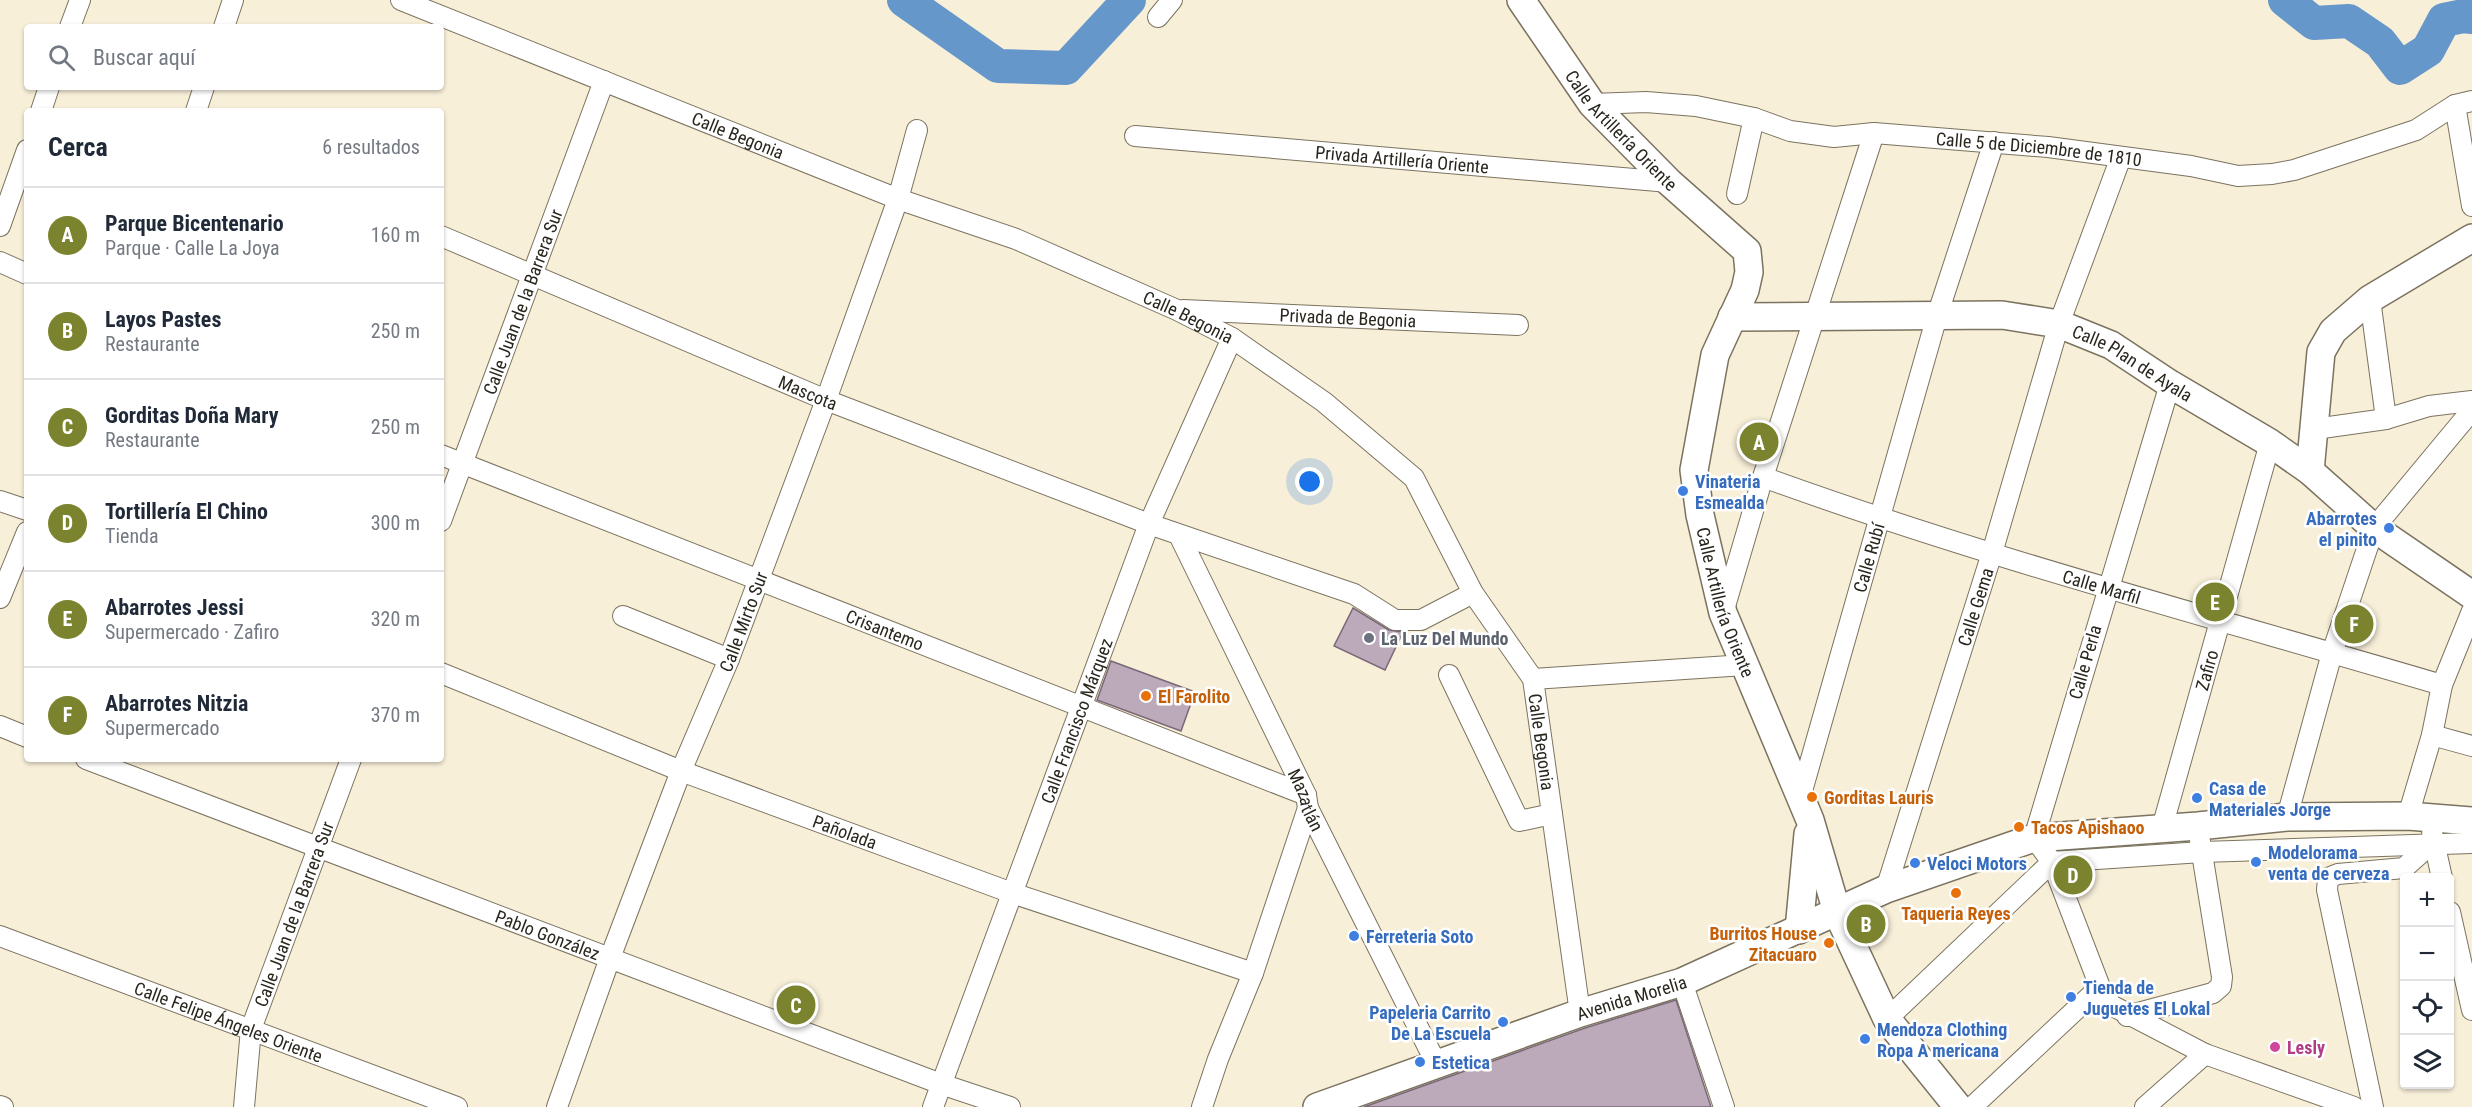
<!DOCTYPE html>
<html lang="es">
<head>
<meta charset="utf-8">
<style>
  :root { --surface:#fff; --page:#f2f2f3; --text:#1f2937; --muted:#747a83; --line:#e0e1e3; --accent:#7c832e }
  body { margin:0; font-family:"Roboto Condensed",sans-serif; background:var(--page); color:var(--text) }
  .controls { position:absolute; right:18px; bottom:18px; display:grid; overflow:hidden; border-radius:6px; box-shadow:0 2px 4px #0004 }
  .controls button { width:54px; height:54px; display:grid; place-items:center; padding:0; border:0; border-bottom:2px solid var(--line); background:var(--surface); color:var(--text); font:30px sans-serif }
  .you { position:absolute; left:1310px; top:482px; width:21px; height:21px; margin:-15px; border:4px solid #fff; border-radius:50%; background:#1a73e8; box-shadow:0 0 0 9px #1a73e833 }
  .badge { display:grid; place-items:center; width:39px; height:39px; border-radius:50%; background:var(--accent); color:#fff; font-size:20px; font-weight:700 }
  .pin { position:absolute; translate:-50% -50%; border:3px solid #fff; box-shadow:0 2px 6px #0006 }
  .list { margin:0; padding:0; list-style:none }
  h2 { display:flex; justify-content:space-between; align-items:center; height:78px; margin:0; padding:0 24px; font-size:26px }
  h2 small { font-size:20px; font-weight:400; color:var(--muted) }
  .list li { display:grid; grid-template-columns:39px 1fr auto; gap:18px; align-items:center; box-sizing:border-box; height:96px; padding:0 24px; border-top:2px solid var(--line) }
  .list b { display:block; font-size:22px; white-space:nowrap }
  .list p { margin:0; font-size:20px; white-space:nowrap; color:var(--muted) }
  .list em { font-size:20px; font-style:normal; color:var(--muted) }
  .icon { flex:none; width:33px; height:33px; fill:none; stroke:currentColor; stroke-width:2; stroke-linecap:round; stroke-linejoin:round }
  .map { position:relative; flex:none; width:2472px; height:1107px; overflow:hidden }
  .search { position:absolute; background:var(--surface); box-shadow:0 2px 4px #0004; left:24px; top:24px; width:420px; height:66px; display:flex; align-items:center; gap:15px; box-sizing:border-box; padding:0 21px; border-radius:6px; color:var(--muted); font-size:22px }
  .panel { position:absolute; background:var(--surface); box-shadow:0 2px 4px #0004; left:24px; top:108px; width:420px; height:654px; border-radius:6px }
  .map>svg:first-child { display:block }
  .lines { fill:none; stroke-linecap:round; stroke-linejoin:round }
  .river { stroke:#6597ca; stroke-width:34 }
  .building { fill:#bcaaba; stroke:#796877; stroke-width:1.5 }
  .street-casing { stroke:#7b735f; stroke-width:22 }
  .secondary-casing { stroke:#7b735f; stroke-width:30 }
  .street { stroke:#fff; stroke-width:20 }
  .secondary { stroke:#fff; stroke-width:27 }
  .shop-dot { fill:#3f7fe0; stroke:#fff; stroke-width:2 }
  .worship-dot { fill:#6b7280; stroke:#fff; stroke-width:2 }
  .food-dot { fill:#e8710a; stroke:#fff; stroke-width:2 }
  .hotel-dot { fill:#d1479c; stroke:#fff; stroke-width:2 }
  .labels { text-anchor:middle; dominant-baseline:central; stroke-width:5; stroke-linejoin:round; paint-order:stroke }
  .street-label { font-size:18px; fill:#29261d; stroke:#fff }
  .shop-label { font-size:18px; font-weight:bold; fill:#366cbe; stroke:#fff; text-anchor:start }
  .worship-label { font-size:18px; font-weight:bold; fill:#5b616d; stroke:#fff; text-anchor:start }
  .food-label { font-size:18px; font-weight:bold; fill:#c56008; stroke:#fff; text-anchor:start }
  .hotel-label { font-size:18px; font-weight:bold; fill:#b23c85; stroke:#fff; text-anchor:start }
</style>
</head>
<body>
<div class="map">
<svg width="2472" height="1107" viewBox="0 0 2472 1107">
  <rect width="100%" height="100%" fill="#f8efd9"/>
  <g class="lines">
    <!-- river -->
    <path class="river" d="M904,0l94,66 68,2 63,-68
      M2285,0l29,23 35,-2 31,21 20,26 28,-18 16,-30 19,-4 9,1"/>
  </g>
  <!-- building -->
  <path class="building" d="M1353,608l36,22 14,2 -18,38 -51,-24z
    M1111,661l84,31 -14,39 -84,-31z
    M1676,1000l35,107h-347l221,-79z"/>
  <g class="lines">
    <defs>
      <g id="street">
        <path id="s1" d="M401,0l497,199 118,40 161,71 55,28 92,64 90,76 59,115 60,86 47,334"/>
        <path d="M1158,17l14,-17"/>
        <path d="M70,27l10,-27"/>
        <path d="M224,27l9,-27"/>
        <path id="s2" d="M1592,104l54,-2 50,4 58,12 36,13 44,6 40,-4 174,14 143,19 47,10 34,-2 22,-4 122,-40 39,-25 17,-4"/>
        <path d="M2455,105l17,101"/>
        <path d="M41,111l8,-24"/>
        <path d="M196,111l8,-24"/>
        <path id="s3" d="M1135,136l534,46"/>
        <path d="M1737,194l17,-76"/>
        <path d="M0,226l27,-76"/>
        <path id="s4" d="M441,236l385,164 323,124 205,70 41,26h26l52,-27"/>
        <path d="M0,262l27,12"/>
        <path d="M2370,299l16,120"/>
        <path id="s5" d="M1183,310l335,15"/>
        <path d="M2170,384l-136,454 18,24 48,125 11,18 94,49 149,53"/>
        <path d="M2315,429l71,-10 43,-13 43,-5"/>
        <path id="s6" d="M441,455l865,340"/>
        <path id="s7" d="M1763,477c223,81 452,141 679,208"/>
        <path d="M0,501l27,9"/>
        <path id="s8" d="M441,521l163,-440"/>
        <path id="s9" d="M1179,535l127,260 2,13 128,255"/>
        <path d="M0,598l27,-66"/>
        <path d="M1723,613l40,-136 111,-344"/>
        <path d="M623,616l106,43"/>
        <path id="s10" d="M441,673l240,98 331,122 241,80"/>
        <path d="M1449,675l70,146 33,-7"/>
        <path d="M1533,679l212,-14"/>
        <path d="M0,726l27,11"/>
        <path d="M2432,735l40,11"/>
        <path id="s11" d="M86,759l855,325 69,23"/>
        <path id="s12" d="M1800,798l137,-482 57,-174"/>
        <path d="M2408,816l24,-81 10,-50 30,-74"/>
        <path d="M2287,817l45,-164 42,-125 98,-118"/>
        <path id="s13" d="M2162,828l108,-385"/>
        <path d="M2432,833l10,45"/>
        <path id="s14" d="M1886,889l106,-336 67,-229 62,-167"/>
        <path d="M2450,912l22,98"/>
        <path id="s15" d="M0,936l457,171"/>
        <path d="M1682,982l42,125"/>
        <path d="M2127,1016l86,-23 8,-7 1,-9 -22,-136"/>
        <path d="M1887,1019l165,-157 150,-10 270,-9"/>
        <path d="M0,1106l3,1"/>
        <path id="s16" d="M244,1107l7,-78 100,-270"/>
        <path id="s17" d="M557,1107l53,-149 71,-187 48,-112 97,-259 72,-201 19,-69"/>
        <path id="s18" d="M933,1107l216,-583 83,-186"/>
        <path d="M1202,1107l16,-48 35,-86 55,-165"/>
        <path d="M1972,1107l128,-120"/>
        <path d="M2145,1107l60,-53"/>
        <path d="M2373,1107l-46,-217 1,-12 10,-4 66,-6 29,-26"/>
      </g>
      <g id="secondary">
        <path id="s19" d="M1521,0l71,104 77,78 78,69 2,21 -4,18 -30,65 -21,115 6,45 23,98 87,207 27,92 50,107 71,88"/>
        <path id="s20" d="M1732,317l270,-2 57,9 52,21 59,39 100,59 40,28 64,57 98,67"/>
        <path d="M2310,471l11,-119 12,-21 37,-32 102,-61"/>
        <path d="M1799,930l9,-96"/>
        <path id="s21" d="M1317,1107l263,-94 102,-31 204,-93 148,-51 164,-12 89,-9 121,-1 64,5"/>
      </g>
    </defs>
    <!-- street casing -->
    <use href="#street" class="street-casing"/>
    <!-- secondary casing -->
    <use href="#secondary" class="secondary-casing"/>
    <!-- street -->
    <use href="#street" class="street"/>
    <!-- secondary -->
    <use href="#secondary" class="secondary"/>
  </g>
  <!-- markers -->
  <g class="shop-dot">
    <circle cx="1683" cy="491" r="6"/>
    <circle cx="2389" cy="528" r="6"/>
    <circle cx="2197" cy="798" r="6"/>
    <circle cx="2256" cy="862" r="6"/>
    <circle cx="1915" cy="863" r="6"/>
    <circle cx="1354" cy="936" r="6"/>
    <circle cx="2071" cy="997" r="6"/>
    <circle cx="1503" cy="1022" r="6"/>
    <circle cx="1865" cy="1039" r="6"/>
    <circle cx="1420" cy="1062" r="6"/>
  </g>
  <circle class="worship-dot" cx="1369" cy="638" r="6"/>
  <g class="food-dot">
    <circle cx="1146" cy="696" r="6"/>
    <circle cx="1812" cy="797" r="6"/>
    <circle cx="2019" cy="827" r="6"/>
    <circle cx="1956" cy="893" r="6"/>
    <circle cx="1829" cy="943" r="6"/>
  </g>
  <circle class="hotel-dot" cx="2275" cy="1047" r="6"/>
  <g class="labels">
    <!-- street labels -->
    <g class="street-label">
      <text stroke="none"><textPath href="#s19" startOffset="165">Calle Artillería Oriente</textPath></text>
      <text stroke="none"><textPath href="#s1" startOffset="363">Calle Begonia</textPath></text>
      <text stroke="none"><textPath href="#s2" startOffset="452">Calle 5 de Diciembre de 1810</textPath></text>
      <text stroke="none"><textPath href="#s3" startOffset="268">Privada Artillería Oriente</textPath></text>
      <text stroke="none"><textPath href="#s8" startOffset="234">Calle Juan de la Barrera Sur</textPath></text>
      <text stroke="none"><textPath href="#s1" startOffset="849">Calle Begonia</textPath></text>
      <text stroke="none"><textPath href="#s5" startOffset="165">Privada de Begonia</textPath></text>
      <text stroke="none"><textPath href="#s20" startOffset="411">Calle Plan de Ayala</textPath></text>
      <text stroke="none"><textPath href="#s4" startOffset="399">Mascota</textPath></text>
      <text stroke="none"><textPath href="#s12" startOffset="250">Calle Rubí</textPath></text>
      <text stroke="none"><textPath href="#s7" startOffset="356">Calle Marfil</textPath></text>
      <text stroke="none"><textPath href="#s19" startOffset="704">Calle Artillería Oriente</textPath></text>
      <text stroke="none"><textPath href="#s14" startOffset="296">Calle Gema</textPath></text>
      <text stroke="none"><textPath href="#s17" startOffset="520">Calle Mirto Sur</textPath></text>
      <text stroke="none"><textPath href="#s6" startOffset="477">Crisantemo</textPath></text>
      <text transform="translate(2085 662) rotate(-74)">Calle Perla</text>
      <text stroke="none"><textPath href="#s13" startOffset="164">Zafiro</textPath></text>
      <text stroke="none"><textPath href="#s18" startOffset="412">Calle Francisco Márquez</textPath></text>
      <text stroke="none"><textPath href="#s1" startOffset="1425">Calle Begonia</textPath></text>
      <text stroke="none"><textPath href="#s9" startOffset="294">Mazatlán</textPath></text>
      <text stroke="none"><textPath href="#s10" startOffset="434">Pañolada</textPath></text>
      <text stroke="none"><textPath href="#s16" startOffset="201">Calle Juan de la Barrera Sur</textPath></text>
      <text stroke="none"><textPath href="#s11" startOffset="494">Pablo González</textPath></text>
      <text stroke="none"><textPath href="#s21" startOffset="333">Avenida Morelia</textPath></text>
      <text stroke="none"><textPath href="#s15" startOffset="244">Calle Felipe Ángeles Oriente</textPath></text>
    </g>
    <!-- shop labels -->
    <g class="shop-label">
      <text x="1695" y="481">Vinateria<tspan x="1695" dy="21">Esmealda</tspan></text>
      <text x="2377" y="518" text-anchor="end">Abarrotes<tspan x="2377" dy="21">el pinito</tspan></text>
      <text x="2209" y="788">Casa de<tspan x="2209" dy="21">Materiales Jorge</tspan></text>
      <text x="2268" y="852">Modelorama<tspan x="2268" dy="21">venta de cerveza</tspan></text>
      <text x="1927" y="863">Veloci Motors</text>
      <text x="1366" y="936">Ferreteria Soto</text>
      <text x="2083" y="987">Tienda de<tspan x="2083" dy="21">Juguetes El Lokal</tspan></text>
      <text x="1491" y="1012" text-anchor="end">Papeleria Carrito<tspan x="1491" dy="21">De La Escuela</tspan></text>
      <text x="1877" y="1029">Mendoza Clothing<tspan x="1877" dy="21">Ropa A mericana</tspan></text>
      <text x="1432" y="1062">Estetica</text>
    </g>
    <!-- worship labels -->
    <g class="worship-label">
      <text x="1381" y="638">La Luz Del Mundo</text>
    </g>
    <!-- food labels -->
    <g class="food-label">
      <text x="1158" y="696">El Farolito</text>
      <text x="1824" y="797">Gorditas Lauris</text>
      <text x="2031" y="827">Tacos Apishaoo</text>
      <text x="1956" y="913" text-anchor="middle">Taqueria Reyes</text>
      <text x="1817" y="933" text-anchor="end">Burritos House<tspan x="1817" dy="21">Zitacuaro</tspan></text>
    </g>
    <!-- hotel labels -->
    <g class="hotel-label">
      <text x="2287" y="1047">Lesly</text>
    </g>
  </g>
</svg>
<div class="controls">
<button>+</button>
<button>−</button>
<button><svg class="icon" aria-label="locate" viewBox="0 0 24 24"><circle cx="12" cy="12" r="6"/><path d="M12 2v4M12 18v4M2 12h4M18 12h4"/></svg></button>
<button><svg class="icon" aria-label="layers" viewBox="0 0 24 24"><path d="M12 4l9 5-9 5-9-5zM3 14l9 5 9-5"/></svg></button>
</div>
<div class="you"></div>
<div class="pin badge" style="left:1759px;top:442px">A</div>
<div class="pin badge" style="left:1866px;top:924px">B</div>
<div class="pin badge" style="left:796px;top:1005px">C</div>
<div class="pin badge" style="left:2073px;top:875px">D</div>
<div class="pin badge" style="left:2215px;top:602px">E</div>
<div class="pin badge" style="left:2354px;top:624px">F</div>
<div class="search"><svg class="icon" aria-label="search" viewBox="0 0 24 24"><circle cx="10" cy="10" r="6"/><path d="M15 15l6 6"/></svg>Buscar aquí</div>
<section class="panel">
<h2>Cerca<small>6 resultados</small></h2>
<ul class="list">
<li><span class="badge">A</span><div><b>Parque Bicentenario</b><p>Parque · Calle La Joya</p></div><em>160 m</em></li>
<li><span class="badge">B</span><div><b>Layos Pastes</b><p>Restaurante</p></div><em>250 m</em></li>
<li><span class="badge">C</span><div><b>Gorditas Doña Mary</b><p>Restaurante</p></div><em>250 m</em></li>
<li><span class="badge">D</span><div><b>Tortillería El Chino</b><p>Tienda</p></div><em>300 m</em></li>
<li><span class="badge">E</span><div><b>Abarrotes Jessi</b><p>Supermercado · Zafiro</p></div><em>320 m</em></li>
<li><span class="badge">F</span><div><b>Abarrotes Nitzia</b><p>Supermercado</p></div><em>370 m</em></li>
</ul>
</section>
</div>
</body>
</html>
